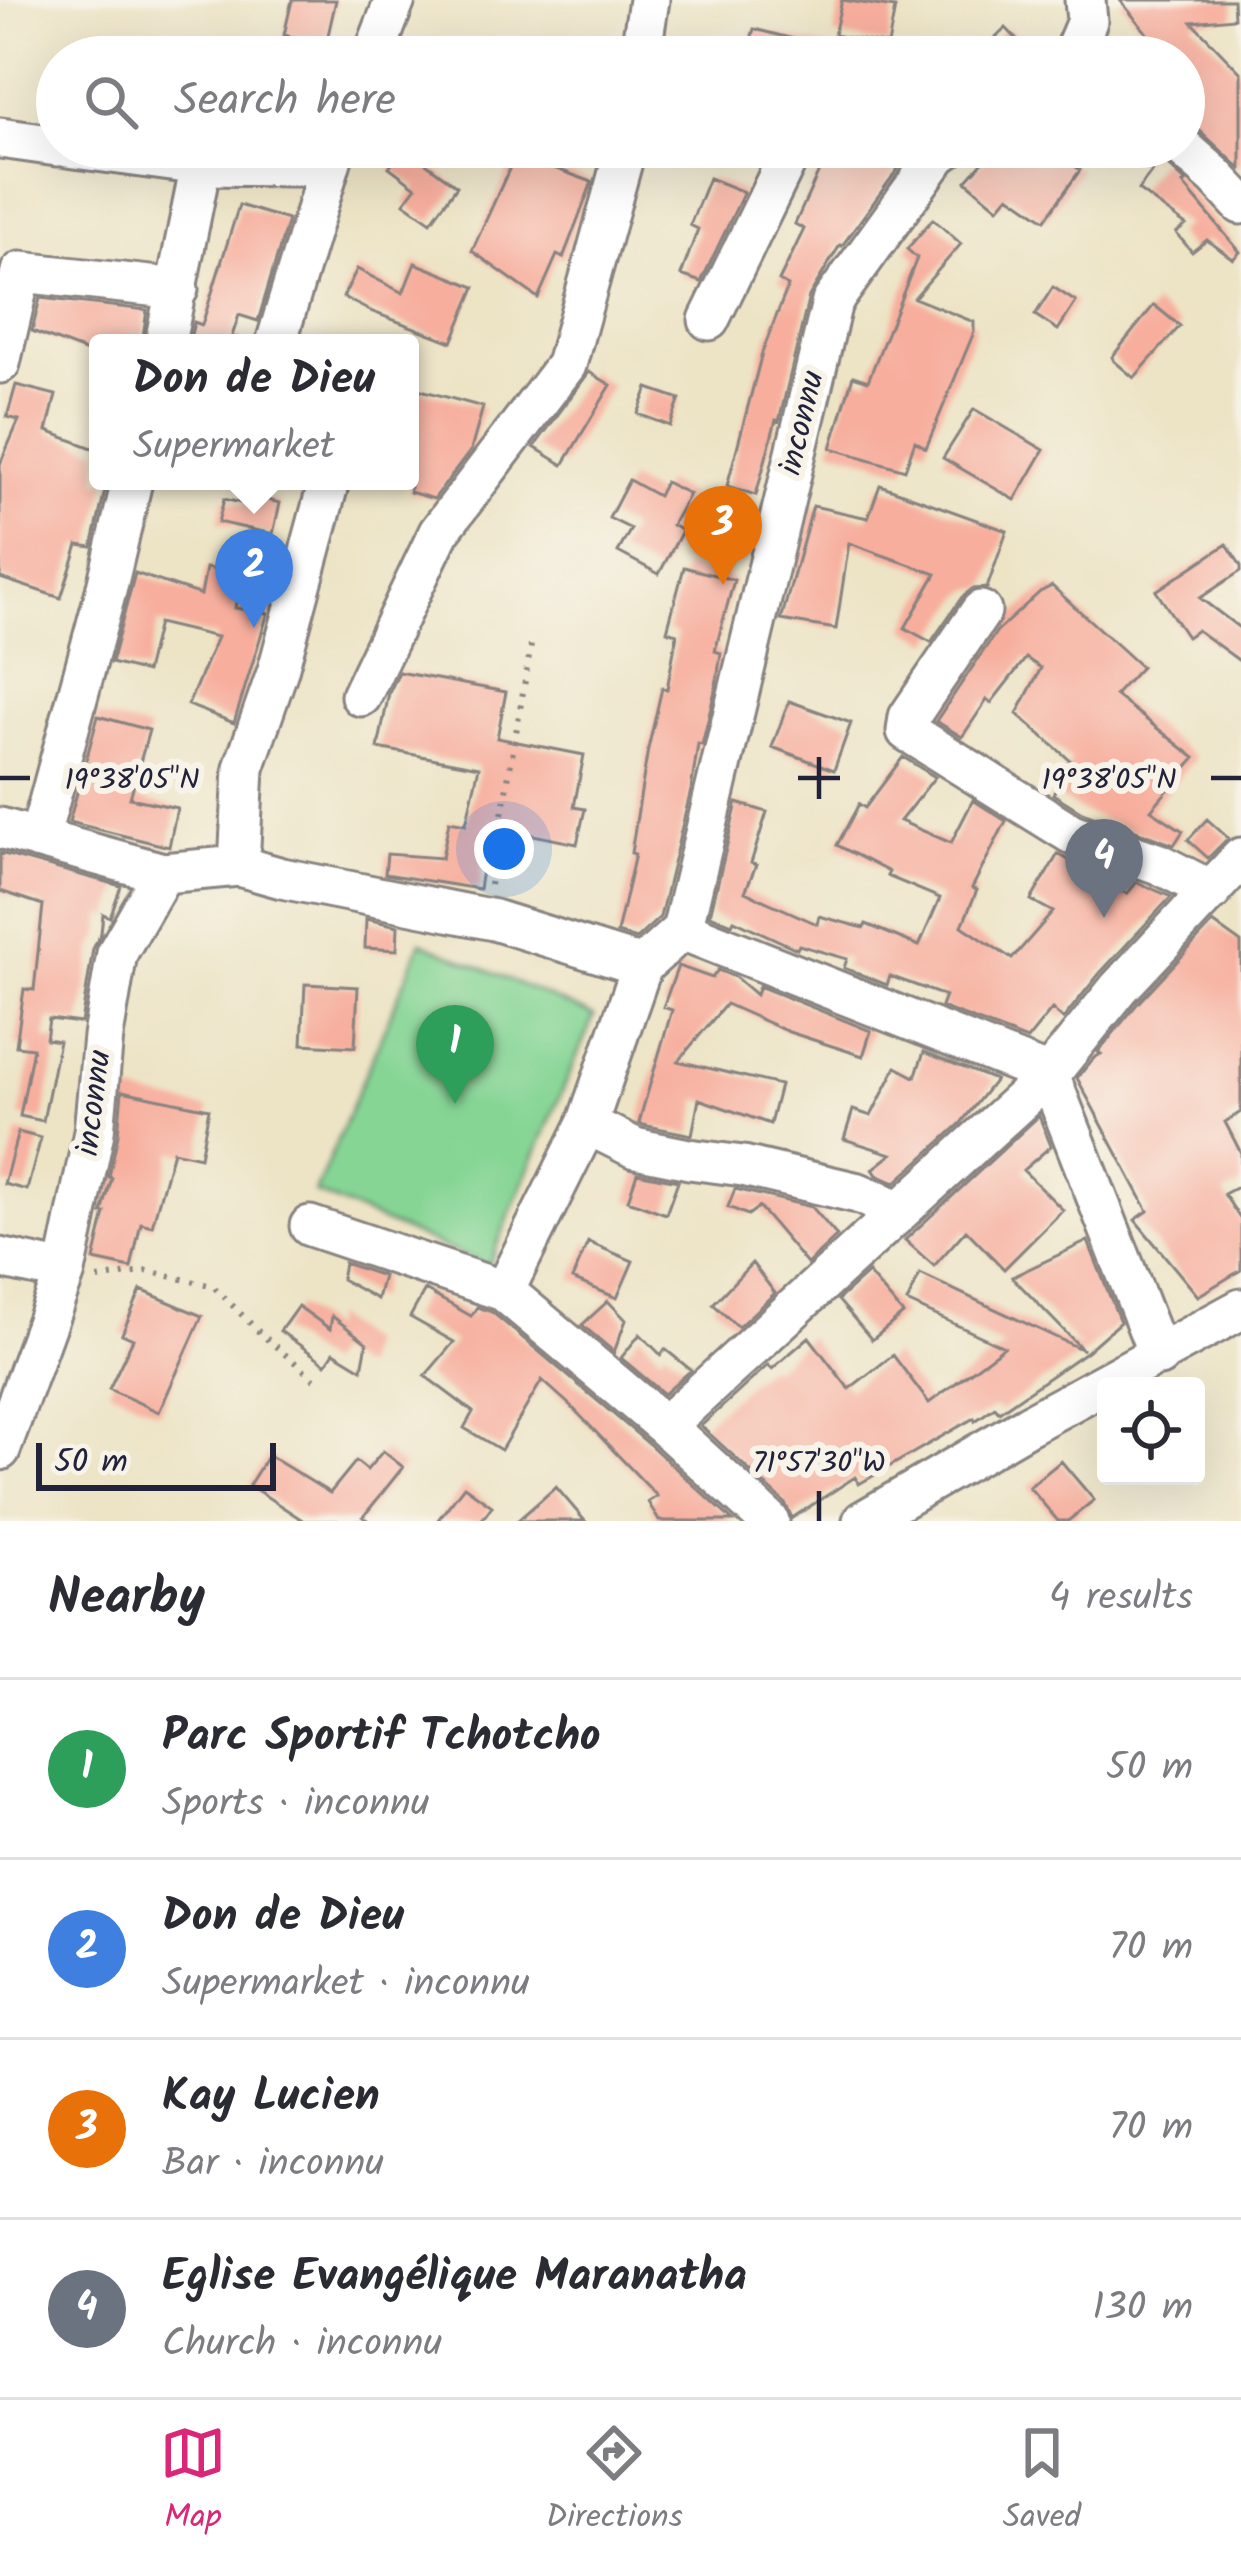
<!DOCTYPE html>
<html lang="en">
<head>
<meta charset="utf-8">
<style>
  :root { --surface:#fff; --page:#f7f7f7; --text:#2b2b33; --muted:#7c7c81; --line:#e1e1e2; --accent:#db2777 }
  body { margin:0; font-family:Kalam,sans-serif; background:var(--page); color:var(--text) }
  .controls { position:absolute; right:36px; bottom:36px; display:grid; overflow:hidden; border-radius:12px; box-shadow:0 12px 48px #0002 }
  .controls button { width:108px; height:108px; display:grid; place-items:center; padding:0; border:0; border-bottom:3px solid var(--line); background:var(--surface); color:var(--text); font:60px sans-serif }
  .scale { position:absolute; left:36px; bottom:30px; width:240px; box-sizing:border-box; padding-left:12px; border:6px solid #22223b; border-top:0; font-size:33px; line-height:42px; white-space:nowrap; color:#22223b; -webkit-text-stroke:9px #f7f3e8; paint-order:stroke }
  .you { position:absolute; left:504px; top:849px; width:42px; height:42px; margin:-30px; border:9px solid #fff; border-radius:50%; background:#1a73e8; box-shadow:0 0 0 18px #1a73e833 }
  .badge { display:grid; place-items:center; width:78px; height:78px; border-radius:50%; background:var(--accent); color:#fff; font-size:39px; font-weight:700 }
  .pin { position:absolute; translate:-50% -99px; filter:drop-shadow(0 3px 6px #0008) }
  .pin::after { content:''; position:absolute; top:63px; width:42px; height:36px; background:inherit; clip-path:polygon(0 0,100% 0,50% 100%) }
  .popup { position:absolute; left:89px; top:334px; width:330px; height:156px; box-sizing:border-box; display:grid; place-content:center; border-radius:12px; background:var(--surface); filter:drop-shadow(0 3px 9px #0005); font-size:39px; white-space:nowrap; color:var(--muted) }
  .popup b { font-size:45px; color:var(--text) }
  .popup::after { content:''; position:absolute; left:50%; top:100%; margin-left:-24px; border:24px solid transparent; border-top-color:var(--surface) }
  .list { margin:0; padding:0; list-style:none }
  h2 { display:flex; justify-content:space-between; align-items:center; height:156px; margin:0; padding:0 48px; font-size:51px }
  h2 small { font-size:39px; font-weight:400; color:var(--muted) }
  .list li { display:grid; grid-template-columns:78px 1fr auto; gap:36px; align-items:center; box-sizing:border-box; height:180px; padding:0 48px; border-top:3px solid var(--line) }
  .list b { display:block; font-size:45px; white-space:nowrap }
  .list p { margin:0; font-size:39px; white-space:nowrap; color:var(--muted) }
  .list em { font-size:39px; font-style:normal; color:var(--muted) }
  .icon { flex:none; width:66px; height:66px; fill:none; stroke:currentColor; stroke-width:2; stroke-linecap:round; stroke-linejoin:round }
  .map { position:relative; flex:none; width:1241px; height:1521px; overflow:hidden }
  .search { position:absolute; background:var(--surface); box-shadow:0 12px 48px #0002; left:36px; right:36px; top:36px; height:132px; display:flex; align-items:center; gap:30px; box-sizing:border-box; padding:0 42px; border-radius:66px; color:var(--muted); font-size:45px }
  .sheet { height:876px; background:var(--surface) }
  nav { display:flex; justify-content:space-around; align-items:center; box-sizing:border-box; height:168px; border-top:3px solid var(--line); background:var(--surface); font-size:33px; color:var(--muted) }
  nav a { display:grid; justify-items:center; gap:6px }
  nav .on { color:var(--accent) }
  .map>svg:first-child { display:block }
  .green { fill:#86d595; stroke:#547c68; stroke-width:3 }
  .building { fill:#f7ae9d }
  .lines { fill:none; stroke-linecap:round; stroke-linejoin:round }
  .minor-casing { stroke:#888380; stroke-width:45 }
  .path { stroke:#888380; stroke-width:6; stroke-dasharray:3 9; stroke-linecap:butt }
  .minor { stroke:#fff; stroke-width:39 }
  .ticks { fill:none; stroke:#22223b; stroke-width:4.5 }
  .labels { text-anchor:middle; dominant-baseline:central; stroke-width:12; stroke-linejoin:round; paint-order:stroke }
  .street-label { font-size:33px; fill:#22223b; stroke:#f7f3e8 }
  .ticks-label { font-size:30px; text-anchor:middle; fill:#22223b; stroke:#f7f3e8; stroke-width:12; stroke-linejoin:round; paint-order:stroke }
</style>
</head>
<body>
<div class="map">
<svg width="1241" height="1521" viewBox="0 0 1241 1521">
  <rect width="100%" height="100%" fill="#f7f3e8"/>
  <filter id="ink" filterUnits="userSpaceOnUse"><feTurbulence type="fractalNoise" baseFrequency=".00833" numOctaves="2"/><feDisplacementMap in="SourceGraphic" scale="24" xChannelSelector="R" yChannelSelector="G"/><feConvolveMatrix kernelMatrix="1 2 1 2 8 2 1 2 1" color-interpolation-filters="sRGB"/></filter>
  <filter id="wash" filterUnits="userSpaceOnUse"><feTurbulence type="fractalNoise" baseFrequency=".004" numOctaves="4" result="noise"/><feDisplacementMap in="SourceGraphic" scale="48" xChannelSelector="R" yChannelSelector="G"/><feGaussianBlur stdDeviation="2.7" result="paint"/><feColorMatrix in="noise" values="0 0 0 0 0 0 0 0 0 0 0 0 0 0 0 0 0 1.4 0 .05"/><feComposite in="paint" operator="in"/></filter>
  <g filter="url(#wash)">
    <rect width="100%" height="100%" fill="#ede4c6"/>
    <!-- green -->
    <path class="green" d="M421,942l173,74 -106,250 -173,-73z"/>
    <g id="blocks">
      <!-- building -->
      <path class="building" d="M292,0h44l-10,44 -42,-9z
        M842,0l53,8 -7,37 -54,-10z
        M1120,0h113l1,18 -42,4 49,51v96l-43,-40 -14,-6v-66h-18z
        M1006,28l28,29h-59z
        M754,29l75,19 -1,9h-82z
        M404,147l53,39 -26,36 -27,-19 12,-16 -27,-20z
        M830,147h54l22,11 -64,88 -2,-1 -31,51 -30,125 -3,-1 -20,75 -29,-9 35,-133 26,-67 -9,-5 25,-52 -9,-5z
        M996,147h55l29,23 -35,50 -36,-25 -11,13 -32,-27z
        M516,154l76,28 -29,76 -6,-3 -19,43 -66,-47z
        M1161,159l25,23 -3,2 57,68 -7,7 -26,-19 -15,12 -16,-19 10,-8 -48,-35z
        M709,178l35,14 -43,90 -20,-7 17,-46 -8,-4z
        M239,205l49,15 -30,101 -19,-6 -7,21 11,4 -1,3h-53l5,-21 8,3z
        M933,219l28,25 -47,54 60,24v10l-48,116 -11,-7 -10,29 -74,-22 22,-72 15,5 49,-123 -10,-9z
        M415,263l60,24 -23,55 -82,-31 -27,-14 14,-28 46,24z
        M1053,287l23,15 -18,28 -23,-15z
        M40,298l107,12 -5,33h-44v13l-66,-25z
        M1154,305l26,21 -46,52 -20,-17 -2,-4z
        M589,372l22,13 -48,80 -29,-18z
        M16,385l40,10 -9,36 51,19v31h9l-15,66 -14,-2 -17,53 -61,-20v-114l19,-44 -12,-3z
        M410,387l73,20 -12,43 -37,49 -24,-7z
        M648,388l32,11 -10,27 -32,-12z
        M974,409l70,41 -29,50 -72,-42z
        M629,480l29,16 7,-14 24,12 -17,31 10,6 -23,43 -41,-22 13,-23 -22,-11z
        M880,485l127,46 -20,57 -15,1 -10,8 -31,45 -26,-14 31,-54 -87,-31 -13,86 -55,-9 32,-114 55,12z
        M247,495l33,8 -7,31 -55,-12 6,-23 21,5z
        M1227,544l14,22v5l-41,27 41,31v33l-44,-32 -10,7 -31,-46z
        M684,567l50,13 -19,71 6,2 -5,33 -14,59 -4,-1 -7,46 -31,127 -24,22 -19,-6 18,-79 -4,-1 17,-104 14,-61 5,1 10,-55 -10,-3z
        M206,568l35,6 -6,34 33,5 -34,110 -46,-18 29,-68 -59,-14 -12,49 -35,-9 24,-90 66,22z
        M1052,586l89,81 -26,28 80,63 -44,52 32,21 -9,14 -92,-33 -29,-18 18,-33 -54,-47 24,-46 -15,-10 -35,45 -4,-3 -25,37 -26,-16 61,-90 43,-39z
        M399,672l107,20 -9,46 87,17 -10,52 11,2 -8,35 -88,-18 -10,63 -94,-15 2,-20 55,4 7,-37 17,3 13,-57 -101,-19 11,-55z
        M789,701l62,22 -17,47 -62,-23z
        M98,716l51,14 -19,68 47,10 -8,39 -100,-25z
        M903,757l32,20 -35,44 51,22 22,-43 33,21 -34,67 5,2 -15,36 50,33 41,-47 -22,-12 27,-46 69,40 10,-12 34,15 -71,76 -37,46 -11,-10 -25,31 -86,-33 4,-11 -55,-20 -3,9 -43,-17 3,-9 -48,-14 -2,4 -63,-29 -2,4 -22,-9 27,-112 30,9 -16,51 5,2 -11,27 72,32 2,-8 45,12 2,-4 53,22 21,-48 -53,-22 2,-4 -52,-27 22,-41 6,4z
        M1207,819l21,19 -20,20 -20,-18z
        M0,853l121,33 -11,31 -7,-3 -2,19 -8,16 -12,74 -32,-4 -3,20 13,2 -16,80 -23,-5 13,-68 -17,-2 8,-57 10,1 9,-85 -43,-14z
        M366,919l32,7 -1,24 -32,-2z
        M1213,923l28,20v169l-16,10 16,31v32l-17,9 17,26v50l-43,26 -63,-76 13,-9 -71,-133 17,-20 7,-4 -3,-2 39,-48z
        M678,966l34,12 6,-8 17,7 21,18 3,-9 112,45 -8,25 -74,-24 -63,-28 -48,57 102,24 -10,39 -71,-25 -7,36 -49,-10 -4,-2 4,-15 29,-98 -9,-3z
        M305,984l53,3 -3,60 -53,-3z
        M924,1052l71,28 -34,43 -66,60 -18,-8 -4,-6 19,-15 -48,-15 9,-29 18,6 25,-49 19,10z
        M122,1091l87,18 -9,48 -27,-6 -21,75 -11,-3 -10,45 -37,-8 11,-47h-3l10,-35 -3,-1 9,-43z
        M1039,1116l12,30 -28,24 40,40 -59,59 -38,-39 -32,36 -29,-26z
        M18,1132l23,6 -14,52 -23,-6z
        M637,1173l41,8 -12,33 -38,-14z
        M735,1189l77,18 25,29 -30,28 -48,-57 -11,8 -20,-8z
        M1088,1241l32,81 -33,29 -88,61 -4,-5 -20,14 -1,-3 -115,66 -4,-7 -63,41 -7,-15 -84,-77 67,-61 4,4 37,-32 40,52 44,-34 36,48 75,-56 -97,-45 13,-28 163,76 -71,-73z
        M588,1242l45,19 -16,37 -45,-19z
        M344,1263l39,13 -6,23 -36,-20z
        M752,1263l23,30 -37,34 -25,-23z
        M868,1273l35,41 -31,26 -34,-40z
        M141,1290l61,26 -43,96 -50,-23 24,-50 -11,-5z
        M425,1290l46,26 6,-9 15,5 157,132 84,77h-74l-11,-19 9,-6 -86,-90 -29,-26 -41,70 -37,-22 9,-16 -48,-36 29,-34 -44,-25z
        M608,1301l18,19 -12,32 -32,-27z
        M298,1306l32,23 2,-13 35,27 -5,26 -28,-17 -8,12 -46,-33z
        M640,1334l21,21 4,-6 26,21 -27,24 -43,-36z
        M383,1451l20,16 -40,50 6,4h-65l-55,-36 19,-30 62,38 26,-32 11,9z
        M1061,1461l33,39 -26,21h-10l-29,-34z
        M464,1486l28,20 -11,15h-44z
        M556,1487l29,34h-68z"/>
    </g>
  </g>
  <g filter="url(#ink)">
    <use href="#blocks" fill-opacity="0" stroke="#888380" stroke-width="3"/>
    <g class="lines">
      <defs>
        <path id="minor" d="M373,57l22,-57
          M640,57l9,-57
          M1077,57l-4,-3 14,-33 -2,-21
          M0,138l57,8
          M67,147l134,18
          M1182,147l33,29 26,28
          M709,320l84,-173
          M165,343l36,-178 98,1 35,-15 2,-4
          M276,343l58,-192
          M0,363l21,-91 157,17
          M981,611l-72,106 -2,14 165,103 87,30 53,27
          M361,696l78,-164 127,-167 60,-218
          M0,828l163,45 76,-7 43,12 212,42 148,46
          M39,839l67,-248 26,-110
          M239,866l5,-98 34,-98 51,-189
          M682,930l367,145 110,281
          M587,1124l48,24 54,11 54,7 115,27 42,18
          M310,1226l194,65 161,135 104,95
          M0,1258l65,14
          M504,1291l83,-167 55,-158 40,-36 150,-628 106,-147 11,-8
          M665,1426l384,-351 70,-87 122,-130
          M0,1450l65,-178 29,-140 9,-96 14,-83 46,-80
          M863,1521l165,-96 213,-116"/>
      </defs>
      <!-- minor casing -->
      <use href="#minor" class="minor-casing"/>
      <!-- path -->
      <path class="path" d="M490,885l41,-240
        M98,1279l49,-8 66,15 48,48 57,48"/>
      <!-- minor -->
      <use href="#minor" class="minor"/>
    </g>
  </g>
  <!-- ticks -->
  <path class="ticks" d="M819,757v42M0,778h30M798,778h42M1211,778h30M819,1491v30"/>
  <g class="labels">
    <!-- street labels -->
    <g class="street-label">
      <text transform="translate(803 423) rotate(-77)">inconnu</text>
      <text transform="translate(95 1103) rotate(-83)">inconnu</text>
    </g>
  </g>
  <g class="ticks-label">
    <text x="132" y="789">19°38'05"N</text>
    <text x="1109" y="789">19°38'05"N</text>
    <text x="819" y="1472">71°57'30"W</text>
  </g>
</svg>
<div class="controls">
<button><svg class="icon" aria-label="locate" viewBox="0 0 24 24"><circle cx="12" cy="12" r="6"/><path d="M12 2v4M12 18v4M2 12h4M18 12h4"/></svg></button>
</div>
<div class="scale">50 m</div>
<div class="you"></div>
<div class="pin badge" style="left:455px;top:1104px;background:#2e9e5b">1</div>
<div class="pin badge" style="left:254px;top:628px;background:#3f7fe0">2</div>
<div class="popup"><b>Don de Dieu</b>Supermarket</div>
<div class="pin badge" style="left:723px;top:585px;background:#e8710a">3</div>
<div class="pin badge" style="left:1104px;top:918px;background:#6b7280">4</div>
<div class="search"><svg class="icon" aria-label="search" viewBox="0 0 24 24"><circle cx="10" cy="10" r="6"/><path d="M15 15l6 6"/></svg>Search here</div>
</div>
<section class="sheet">
<h2>Nearby<small>4 results</small></h2>
<ul class="list">
<li><span class="badge" style="background:#2e9e5b">1</span><div><b>Parc Sportif Tchotcho</b><p>Sports · inconnu</p></div><em>50 m</em></li>
<li><span class="badge" style="background:#3f7fe0">2</span><div><b>Don de Dieu</b><p>Supermarket · inconnu</p></div><em>70 m</em></li>
<li><span class="badge" style="background:#e8710a">3</span><div><b>Kay Lucien</b><p>Bar · inconnu</p></div><em>70 m</em></li>
<li><span class="badge" style="background:#6b7280">4</span><div><b>Eglise Evangélique Maranatha</b><p>Church · inconnu</p></div><em>130 m</em></li>
</ul>
</section>
<nav>
<a class="on"><svg class="icon" aria-label="map" viewBox="0 0 24 24"><path d="M3 6l6-2 6 2 6-2v14l-6 2-6-2-6 2zM9 4v14M15 6v14"/></svg>Map</a>
<a><svg class="icon" aria-label="directions" viewBox="0 0 24 24"><path d="M12 3l9 9-9 9-9-9zM9 14v-3h6M13 9l2 2-2 2"/></svg>Directions</a>
<a><svg class="icon" aria-label="saved" viewBox="0 0 24 24"><path d="M7 4h10v16l-5-4-5 4z"/></svg>Saved</a>
</nav>
</body>
</html>
